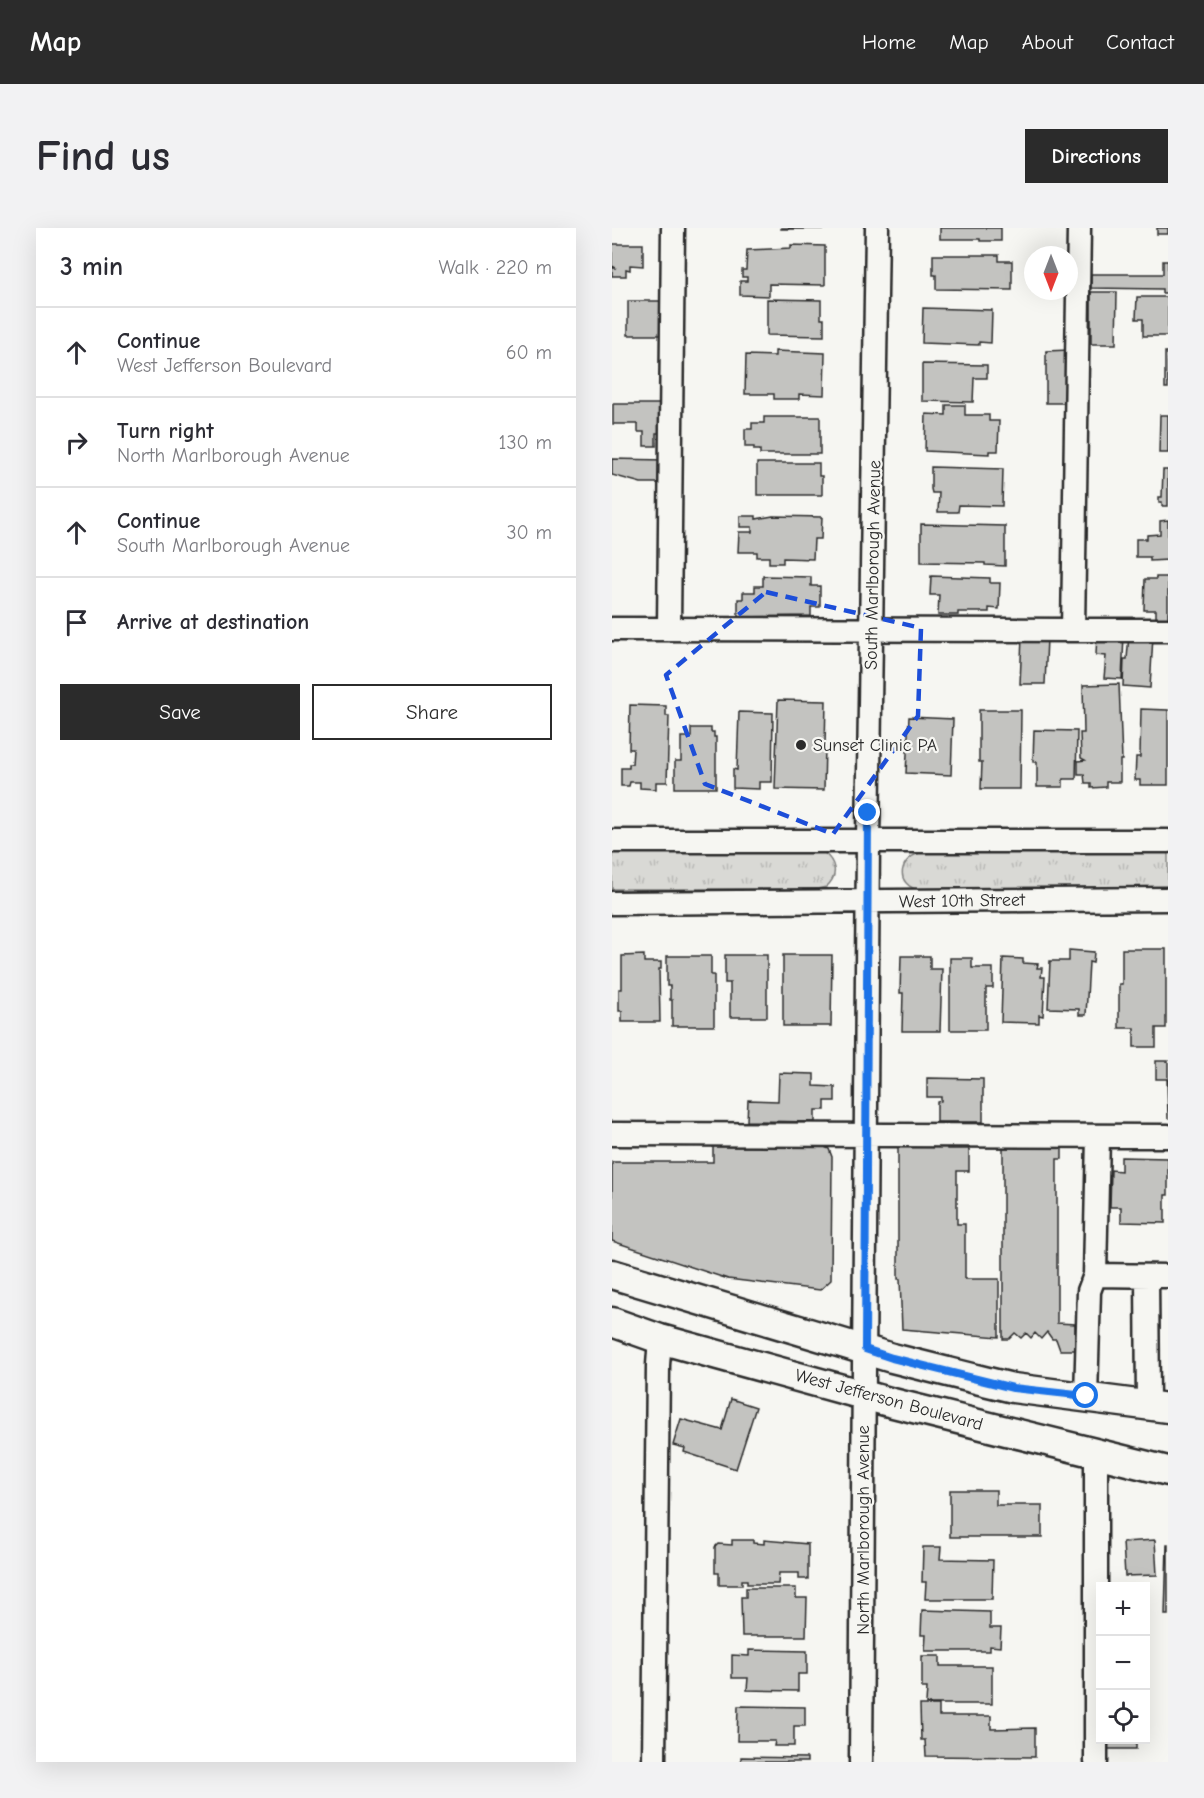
<!DOCTYPE html>
<html lang="en">
<head>
<meta charset="utf-8">
<style>
  :root { --surface:#fff; --page:#f2f2f3; --text:#2b2b33; --muted:#7c7c81; --line:#e1e1e2; --accent:#2b2b2b }
  body { margin:0; font-family:"Comic Neue",sans-serif; background:var(--page); color:var(--text) }
  .controls { position:absolute; right:18px; bottom:18px; display:grid; overflow:hidden; border-radius:0px; box-shadow:0 6px 24px #0002 }
  .controls button { width:54px; height:54px; display:grid; place-items:center; padding:0; border:0; border-bottom:2px solid var(--line); background:var(--surface); color:var(--text); font:30px sans-serif }
  .compass { position:absolute; left:412px; top:18px; width:54px; height:54px; border-radius:50%; background:var(--surface); box-shadow:0 6px 24px #0002; rotate:180deg }
  .stop { position:absolute; width:18px; height:18px; margin:-14px; border:4px solid #1a73e8; border-radius:50%; background:#fff }
  .stop.end { background:#1a73e8; border-color:#fff; box-shadow:0 2px 6px #0008 }
  .list { margin:0; padding:0; list-style:none }
  h2 { display:flex; justify-content:space-between; align-items:center; height:78px; margin:0; padding:0 24px; font-size:26px }
  h2 small { font-size:20px; font-weight:400; color:var(--muted) }
  .list li { display:grid; grid-template-columns:39px 1fr auto; gap:18px; align-items:center; box-sizing:border-box; height:90px; padding:0 24px; border-top:2px solid var(--line) }
  .list b { display:block; font-size:22px; white-space:nowrap }
  .list p { margin:0; font-size:20px; white-space:nowrap; color:var(--muted) }
  .list em { font-size:20px; font-style:normal; color:var(--muted) }
  .actions { display:flex; gap:12px; padding:18px 24px }
  .actions a { flex:1; padding:14px 0; border:2px solid var(--accent); border-radius:0px; text-align:center; font-size:21px; color:var(--accent) }
  .actions .main { background:var(--accent); color:#fff }
  .icon { flex:none; width:33px; height:33px; fill:none; stroke:currentColor; stroke-width:2; stroke-linecap:round; stroke-linejoin:round }
  .map { position:relative; flex:none; width:556px; height:1534px; overflow:hidden; border-radius:0px }
  header { display:flex; align-items:center; gap:36px; box-sizing:border-box; height:84px; padding:0 30px; background:var(--accent); color:#fff }
  header strong { font-size:28px }
  nav { display:flex; gap:33px; margin-inline-start:auto; font-size:21px }
  .intro { display:flex; align-items:center; justify-content:space-between; box-sizing:border-box; height:144px; padding:0 36px }
  h1 { margin:0; font-size:42px }
  .button { padding:15px 27px; border-radius:0px; background:var(--accent); color:#fff; font-size:21px; font-weight:700 }
  main { display:flex; gap:36px; padding:0 36px }
  aside { flex:1; background:var(--surface); border-radius:0px; box-shadow:0 6px 24px #0002 }
  .map>svg:first-child { display:block }
  .grass { fill:url(#grass-tufts); stroke:#828280; stroke-width:1.5 }
  .building { fill:#c3c3c0; stroke:#2b2b2b; stroke-width:1.5 }
  .lines { fill:none; stroke-linecap:round; stroke-linejoin:round }
  .minor-casing { stroke:#2b2b2b; stroke-width:27 }
  .major-casing { stroke:#2b2b2b; stroke-width:33 }
  .minor { stroke:#f6f6f2; stroke-width:22 }
  .major { stroke:#f6f6f2; stroke-width:28 }
  .route { stroke:#1a73e8; stroke-width:8 }
  .marked { fill:none; stroke:#1d4ed8; stroke-width:4.5; stroke-dasharray:12 8; stroke-linejoin:round }
  .poi-dot { fill:#2b2b2b; stroke:#f6f6f2; stroke-width:2 }
  .labels { text-anchor:middle; dominant-baseline:central; stroke-width:4.5; stroke-linejoin:round; paint-order:stroke }
  .street-label { font-size:18px; fill:#2b2b2b; stroke:#f6f6f2 }
  .poi-label { font-size:18px; fill:#2b2b2b; stroke:#f6f6f2; text-anchor:start }
</style>
</head>
<body>
<header>
<strong>Map</strong>
<nav><a>Home</a><a>Map</a><a>About</a><a>Contact</a></nav>
</header>
<div class="intro"><h1>Find us</h1><a class="button">Directions</a></div>
<main>
<aside>
<h2>3 min<small>Walk · 220 m</small></h2>
<ul class="list">
<li><svg class="icon" aria-label="ahead" viewBox="0 0 24 24"><path d="M12 20V5M6 11l6-6 6 6"/></svg><div><b>Continue</b><p>West Jefferson Boulevard</p></div><em>60 m</em></li>
<li><svg class="icon" aria-label="right" viewBox="0 0 24 24"><path d="M7 20v-9h11M14 6l5 5-5 5"/></svg><div><b>Turn right</b><p>North Marlborough Avenue</p></div><em>130 m</em></li>
<li><svg class="icon" aria-label="ahead" viewBox="0 0 24 24"><path d="M12 20V5M6 11l6-6 6 6"/></svg><div><b>Continue</b><p>South Marlborough Avenue</p></div><em>30 m</em></li>
<li><svg class="icon" aria-label="arrive" viewBox="0 0 24 24"><path d="M6 21V4h12l-3 4 3 4H6"/></svg><div><b>Arrive at destination</b></div></li>
</ul>
<div class="actions"><a class="main">Save</a><a>Share</a></div>
</aside>
<div class="map">
<svg width="556" height="1534" viewBox="0 0 556 1534">
  <defs>
    <pattern id="grass-tufts" width="24" height="20" patternUnits="userSpaceOnUse" patternTransform="scale(1.5)"><rect width="24" height="20" fill="#d9d9d5"/><path d="M3 7l-1-3M5 7V3M7 7l1-3M15 17l-1-3M17 17v-4M19 17l1-3" fill="none" stroke="#babab7"/></pattern>
  </defs>
  <rect width="100%" height="100%" fill="#f6f6f2"/>
  <filter id="ink" filterUnits="userSpaceOnUse"><feTurbulence type="fractalNoise" baseFrequency=".0167" numOctaves="2"/><feDisplacementMap in="SourceGraphic" scale="12" xChannelSelector="R" yChannelSelector="G"/><feConvolveMatrix kernelMatrix="1 2 1 2 8 2 1 2 1" color-interpolation-filters="sRGB"/></filter>
  <g filter="url(#ink)">
    <!-- grass -->
    <path class="grass" d="M0,623l211,1c13,10 16,24 3,35l-9,2h-205z
      M312,624l244,1v37h-248c-27,-5 -21,-34 4,-38z"/>
    <!-- building -->
    <path class="building" d="M169,0h49v1h-49z
      M328,0h61v13h-21v-2h-40z
      M545,0h11v6h-11z
      M0,16h31v22l-13,-1v5l-4,-1v7h-14v-8h4l-4,-2z
      M179,17l34,1v39l-56,-1v12l-29,-1v-14h7v-4h-5v-7h4l1,-20 44,-2z
      M321,27h66v6h13v29l-76,-1v-14h-3z
      M551,33h5v32h-6v-4l-71,-1v-14h72z
      M479,64h26l-1,52h-25z
      M525,69h31v39h-25v-17h-7z
      M155,71l54,1v19h3v17l-57,-1z
      M16,73h32v34h-32z
      M311,80l69,2 -1,33 -12,-1v3l-57,-2z
      M457,122l1,53h-24v-52z
      M163,123l50,2 -1,42 -25,-1v5h-25v-5h-29l1,-39 29,1z
      M553,124h3v36h-3z
      M310,136l65,1v13h-13l-1,24 -51,-1z
      M1,176h51v29h-8v13h-12v-14h-6v-8h-25z
      M334,177h19v10h24v6h10l-1,30h-9v3l-64,-3 1,-37 20,1z
      M548,187h8v38h-9z
      M152,189h56v37h-60v-4h-6v-3h-9v-18h7v-6h12z
      M0,231l53,1 -1,23h-23l-29,-8z
      M145,235h62v13h3v19h-65z
      M319,239l72,2 -1,37 -43,-1 -1,7h-20l1,-19h-7l-1,-4z
      M551,242h5v36h-6v-4h-3v-5h3z
      M128,288h16v3l17,-3 49,1 -1,22h-7l-1,20 -30,-1v5h-14v-6h-12v-5h-19l1,-20h13v-5h-12z
      M556,292v40l-18,1v-4h-14v-18h11v-4l13,-1v-13z
      M309,296l84,2v40l-20,-1v-2l-64,-1z
      M151,348l48,1v9h9v21h-9v9l-73,1v-18h5v-7h12v-6h8z
      M319,348l59,2v5h10l-1,26 -10,-1v4h-31v3h-20l1,-20h-9z
      M544,349h12v46h-12v-13h-12l1,-31h11z
      M485,405l27,2 -2,44 -18,-1 2,-22 -10,-1z
      M517,407l24,1 -3,52 -27,-2 1,-27h3z
      M410,409l25,1 -2,46h-25z
      M507,456l3,76h-2v22h-14v5l-15,1v-5h-6l-1,-9h-6v-13l7,-1 -4,-2 -1,-25h4l-1,-48z
      M166,472l48,1 -2,89 -49,-1z
      M18,477l36,1v10h3l-2,66h-11v7l-16,-1v-6h-10l-1,4h-8v-18h8v-4h3l1,-15h-4z
      M529,481l27,1v75h-28v-5h-5l1,-23h4z
      M367,482h42l-1,79h-39l1,-27h-3z
      M127,484l34,1 -1,69h-13v7l-26,-1v-19l4,1z
      M297,489l44,2 -2,56 -45,-2z
      M79,500h20v4h3v5h2v51h-41v-27h6v-24h10z
      M422,502l43,1 -1,48h-13v8h-26v-25h-4z
      M510,721h44v79h-10v19h-22v-19h-15v-44h3z
      M457,722l25,2 -1,11 -4,-1 -3,53h-7v-6l-31,-1 2,-47h19z
      M32,727v7h17v7h-2l1,53h-38v-11h-3v-22h3v-33z
      M113,727h42v62h-37v-34h-5z
      M171,727h49l-1,71h-48z
      M55,728h44v19h3v51h-42v-26h-2v-14h-3z
      M289,728h29v13h12l-2,62h-38l1,-38h-3z
      M338,730h22v10h21v20h-7v42h-36z
      M391,730l20,1v4l15,1 -1,4h5l-1,9h4l-2,39 -4,-1v8l-38,-1z
      M544,833h12v58l-1,-40h-11z
      M167,845l35,1v12l21,1v14h-10v9h-10v12l-68,-1 1,-21 30,1z
      M315,850l56,1v43h-46v-20l4,-1v-4h-14z
      M101,916l107,1 9,4 3,8 -1,123 -11,10 -92,-11 -116,-38v-79h101z
      M391,916h59v15h-5v164l18,1v26h-15l-4,-11h-4l-5,-7 -6,7 -6,-6 -4,5 -5,-5 -5,5 -6,-5 -6,6h-6z
      M286,917h49v4h22v22h-12v53h8v55h34v58l-97,-8 -2,-50h-2z
      M509,929l47,1v37h-3v28l-44,-1v-15h-11l1,-37 10,1z
      M119,1171l25,8 -20,62 -52,-17 1,-4 -12,-3 8,-26 41,11z
      M338,1262h46v15h46v32h-92z
      M120,1312h21v3l11,1v-4l44,4v35h-9v-6h-20l-1,11h-31v-4h-5v5h-23v-12h-4v-26l3,-3 14,1z
      M543,1312l2,35 -32,1 -2,-34z
      M555,1316h1v71h-3z
      M311,1319h18l-1,12 53,1 -1,39h-67l1,-17h-4z
      M134,1360h50v10h11l-1,38h-64l-1,-39h5z
      M310,1382l68,2v16h11l-1,19 -10,-1v5h-65l1,-16h-5z
      M137,1422l58,1v23h-9v17l-51,-1 1,-12h-16v-23l17,1z
      M310,1428h18v10h52v38h-66l1,-16h-5z
      M308,1477h19v11h52v13l44,-1v29l-109,-1 -1,-16h-4z
      M126,1478l67,1v19h-11v20h-20l1,-5h-38z
      M496,1512h28v9h-28z
      M129,1529l66,1v4h-66z"/>
    <g class="lines">
      <defs>
        <path id="minor" d="M467,0l-6,402h95
          M57,400l4,-400
          M0,401l461,1
          M0,613h556
          M0,675l556,-4
          M0,906l556,2
          M483,1047l73,1
          M535,1048l1,128
          M474,1169l3,-106 6,-16 3,-139
          M42,1534l4,-397 2,-26
          M249,1534l7,-921 9,-613
          M484,1534v-309"/>
        <path id="major" d="M0,1046l280,84 92,23 29,7 155,20
          M0,1094l48,17 229,63 279,69"/>
      </defs>
      <!-- minor casing -->
      <use href="#minor" class="minor-casing"/>
      <!-- major casing -->
      <use href="#major" class="major-casing"/>
      <!-- minor -->
      <use href="#minor" class="minor"/>
      <!-- major -->
      <use href="#major" class="major"/>
    </g>
  </g>
  <g class="lines" filter="url(#ink)">
    <!-- route -->
    <path class="route" d="M256,585l-3,536 27,9 121,30 73,8"/>
  </g>
  <!-- marked area -->
  <path class="marked" d="M154,364l155,36 -3,88 -85,118 -128,-50 -39,-109z"/>
  <!-- markers -->
  <circle class="poi-dot" cx="189" cy="517" r="6"/>
  <g class="labels">
    <!-- street labels -->
    <g class="street-label">
      <text transform="translate(261 337) rotate(-89)">South Marlborough Avenue</text>
      <text transform="translate(350 673) rotate(-1)">West 10th Street</text>
      <text transform="translate(277 1172) rotate(15)">West Jefferson Boulevard</text>
      <text transform="translate(251 1302) rotate(-90)">North Marlborough Avenue</text>
    </g>
    <!-- poi labels -->
    <g class="poi-label">
      <text x="201" y="517">Sunset Clinic PA</text>
    </g>
  </g>
</svg>
<div class="controls">
<button>+</button>
<button>−</button>
<button><svg class="icon" aria-label="locate" viewBox="0 0 24 24"><circle cx="12" cy="12" r="6"/><path d="M12 2v4M12 18v4M2 12h4M18 12h4"/></svg></button>
</div>
<svg class="compass" viewBox="-18 -18 36 36"><path d="M0-13l5 13h-10z" fill="#e53935"/><path d="M0 13l5-13h-10z" fill="#7c7c81"/></svg>
<div class="stop" style="left:474px;top:1168px"></div>
<div class="stop end" style="left:256px;top:585px"></div>
</div>
</main>
</body>
</html>
